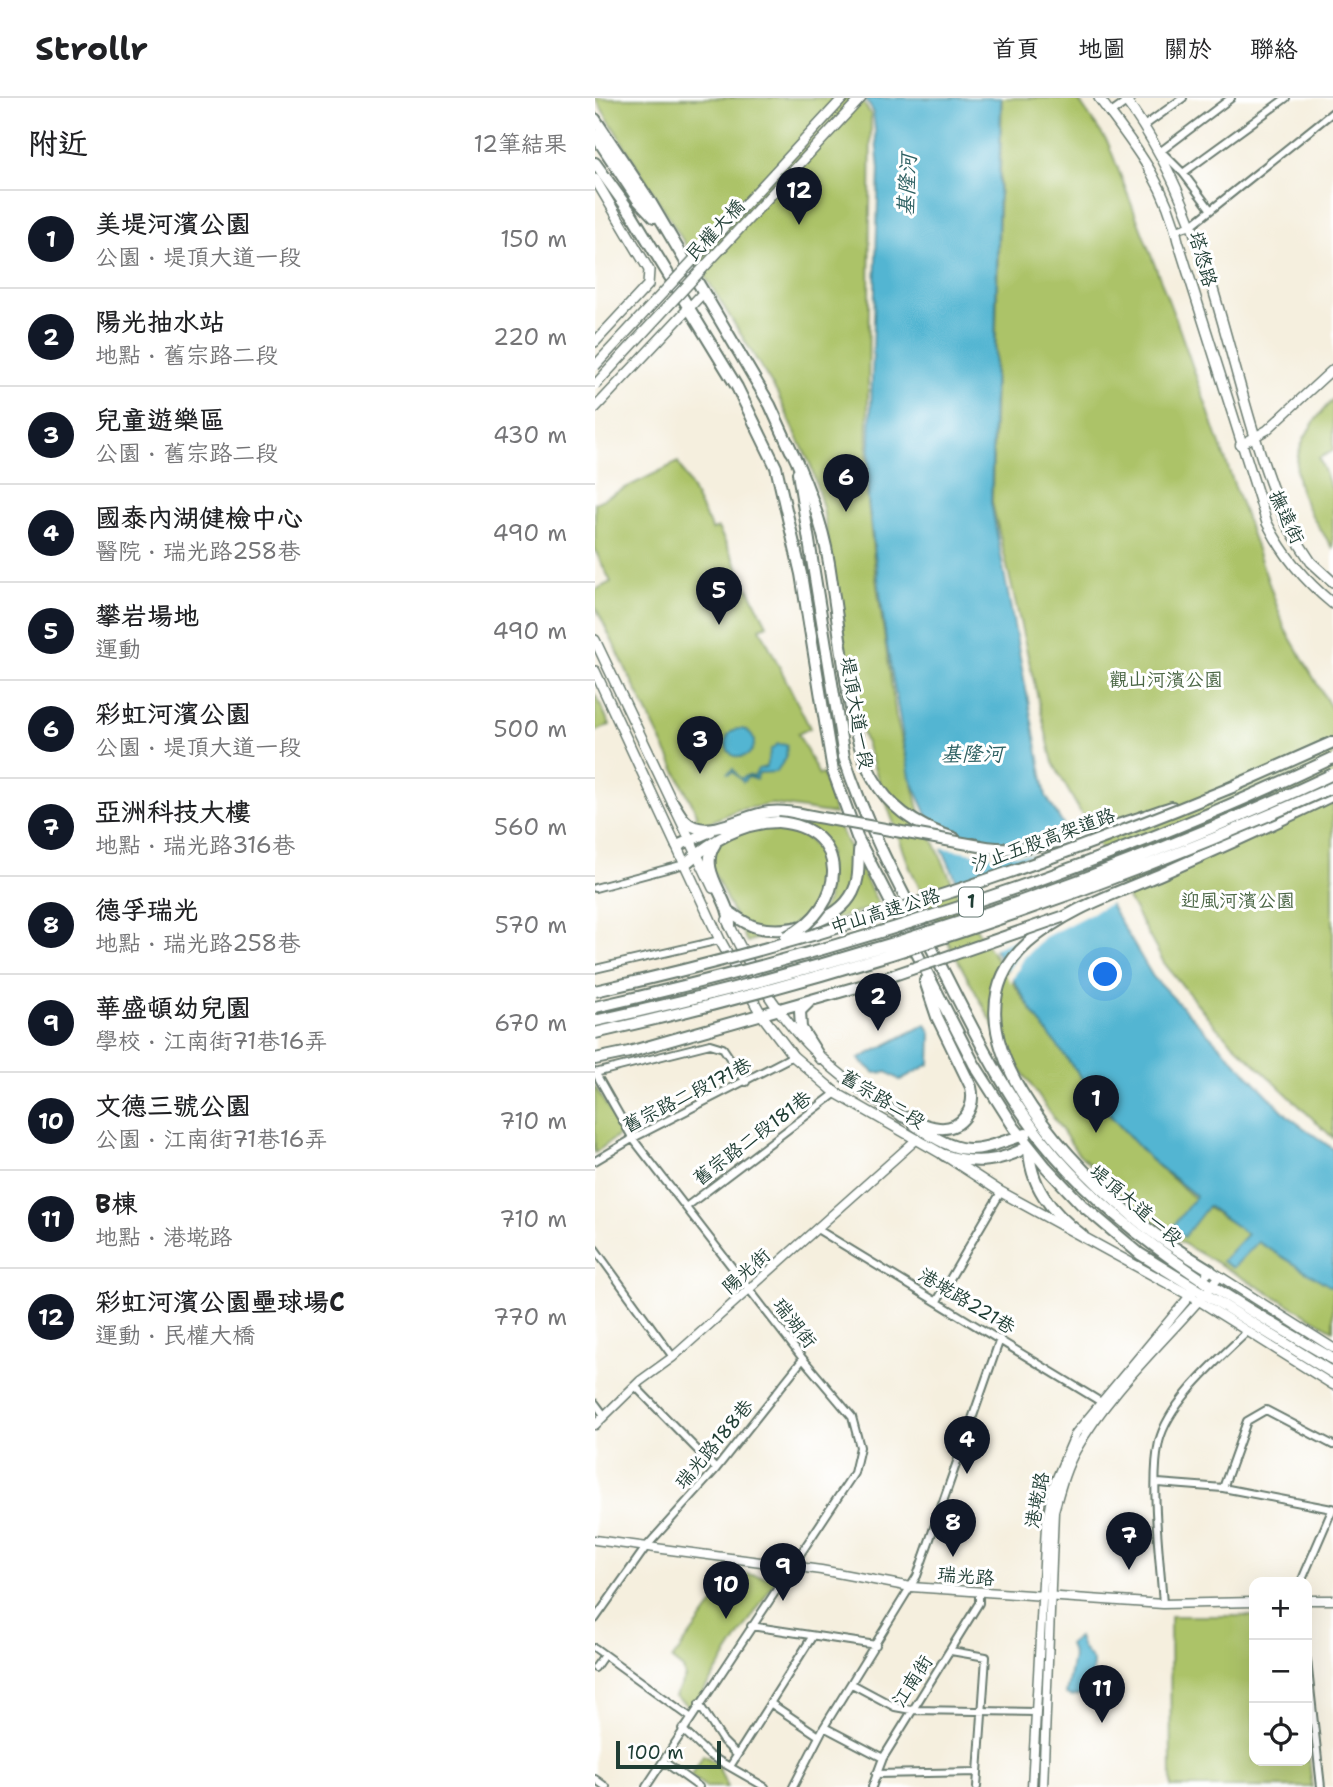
<!DOCTYPE html>
<html lang="zh-TW">
<head>
<meta charset="utf-8">
<style>
  :root { --surface:#fff; --page:#f2f2f2; --text:#202124; --muted:#757577; --line:#e0e0e0; --accent:#111827 }
  body { margin:0; font-family:"Shantell Sans","LXGW WenKai TC",sans-serif; background:var(--page); color:var(--text) }
  .controls { position:absolute; right:21px; bottom:21px; display:grid; overflow:hidden; border-radius:14px; box-shadow:0 7px 28px #0002 }
  .controls button { width:63px; height:63px; display:grid; place-items:center; padding:0; border:0; border-bottom:2px solid var(--line); background:var(--surface); color:var(--text); font:35px sans-serif }
  .scale { position:absolute; left:21px; bottom:18px; width:105px; box-sizing:border-box; padding-left:7px; border:4px solid #1f3d34; border-top:0; font-size:19px; line-height:24px; white-space:nowrap; color:#1f3d34; -webkit-text-stroke:5px #fff; paint-order:stroke }
  .you { position:absolute; left:511px; top:877px; width:24px; height:24px; margin:-18px; border:5px solid #fff; border-radius:50%; background:#1a73e8; box-shadow:0 0 0 10px #1a73e833 }
  .badge { display:grid; place-items:center; width:46px; height:46px; border-radius:50%; background:var(--accent); color:#fff; font-size:23px; font-weight:700 }
  .pin { position:absolute; translate:-50% -58px; filter:drop-shadow(0 2px 4px #0008) }
  .pin::after { content:''; position:absolute; top:37px; width:24px; height:21px; background:inherit; clip-path:polygon(0 0,100% 0,50% 100%) }
  .list { margin:0; padding:0; list-style:none }
  h2 { display:flex; justify-content:space-between; align-items:center; height:91px; margin:0; padding:0 28px; font-size:30px }
  h2 small { font-size:23px; font-weight:400; color:var(--muted) }
  .list li { display:grid; grid-template-columns:46px 1fr auto; gap:21px; align-items:center; box-sizing:border-box; height:98px; padding:0 28px; border-top:2px solid var(--line) }
  .list b { display:block; font-size:26px; white-space:nowrap }
  .list p { margin:0; font-size:23px; white-space:nowrap; color:var(--muted) }
  .list em { font-size:23px; font-style:normal; color:var(--muted) }
  .icon { flex:none; width:38px; height:38px; fill:none; stroke:currentColor; stroke-width:2; stroke-linecap:round; stroke-linejoin:round }
  .map { position:relative; flex:none; width:738px; height:1689px; overflow:hidden }
  header { display:flex; align-items:center; gap:42px; box-sizing:border-box; height:98px; padding:0 35px; background:var(--surface); border-bottom:2px solid var(--line) }
  header strong { font-size:33px }
  nav { display:flex; gap:38px; margin-inline-start:auto; font-size:24px }
  main { display:flex }
  aside { flex:1; background:var(--surface) }
  .map>svg:first-child { display:block }
  .green { fill:#acc368; stroke:#66804e; stroke-width:2 }
  .water { fill:#53b5d2; stroke:#397983; stroke-width:2 }
  .pier { fill:#f5efde }
  .lines { fill:none; stroke-linecap:round; stroke-linejoin:round }
  .minor-casing { stroke:#6a7b70; stroke-width:10 }
  .tertiary-casing { stroke:#6a7b70; stroke-width:11 }
  .secondary-casing { stroke:#6a7b70; stroke-width:12 }
  .trunk-casing { stroke:#6a7b70; stroke-width:14 }
  .motorway-casing { stroke:#6a7b70; stroke-width:14 }
  .minor { stroke:#fff; stroke-width:6 }
  .tertiary { stroke:#fff; stroke-width:8 }
  .secondary { stroke:#fff; stroke-width:9 }
  .trunk { stroke:#fff; stroke-width:10 }
  .motorway { stroke:#fff; stroke-width:10 }
  .secondary-bridge-casing { stroke:#6a7b70; stroke-width:12; stroke-linecap:butt }
  .motorway-bridge-casing { stroke:#6a7b70; stroke-width:14; stroke-linecap:butt }
  .secondary-bridge { stroke:#fff; stroke-width:9 }
  .motorway-bridge { stroke:#fff; stroke-width:10 }
  .labels { text-anchor:middle; dominant-baseline:central; stroke-width:6; stroke-linejoin:round; paint-order:stroke }
  .shield { fill:#fff; stroke:#627771; stroke-width:2 }
  .shield-label { font-size:18px; font-weight:bold; fill:#1f3d34 }
  .street-label { font-size:19px; fill:#1f3d34; stroke:#fff }
  .park-label { font-size:19px; fill:#496544; stroke:#fff }
  .water-label { font-size:21px; font-style:italic; fill:#2f6163; stroke:#fff }
</style>
</head>
<body>
<header>
<strong>Strollr</strong>
<nav><a>首頁</a><a>地圖</a><a>關於</a><a>聯絡</a></nav>
</header>
<main>
<aside>
<h2>附近<small>12筆結果</small></h2>
<ul class="list">
<li><span class="badge">1</span><div><b>美堤河濱公園</b><p>公園 · 堤頂大道一段</p></div><em>150 m</em></li>
<li><span class="badge">2</span><div><b>陽光抽水站</b><p>地點 · 舊宗路二段</p></div><em>220 m</em></li>
<li><span class="badge">3</span><div><b>兒童遊樂區</b><p>公園 · 舊宗路二段</p></div><em>430 m</em></li>
<li><span class="badge">4</span><div><b>國泰內湖健檢中心</b><p>醫院 · 瑞光路258巷</p></div><em>490 m</em></li>
<li><span class="badge">5</span><div><b>攀岩場地</b><p>運動</p></div><em>490 m</em></li>
<li><span class="badge">6</span><div><b>彩虹河濱公園</b><p>公園 · 堤頂大道一段</p></div><em>500 m</em></li>
<li><span class="badge">7</span><div><b>亞洲科技大樓</b><p>地點 · 瑞光路316巷</p></div><em>560 m</em></li>
<li><span class="badge">8</span><div><b>德孚瑞光</b><p>地點 · 瑞光路258巷</p></div><em>570 m</em></li>
<li><span class="badge">9</span><div><b>華盛頓幼兒園</b><p>學校 · 江南街71巷16弄</p></div><em>670 m</em></li>
<li><span class="badge">10</span><div><b>文德三號公園</b><p>公園 · 江南街71巷16弄</p></div><em>710 m</em></li>
<li><span class="badge">11</span><div><b>B棟</b><p>地點 · 港墘路</p></div><em>710 m</em></li>
<li><span class="badge">12</span><div><b>彩虹河濱公園壘球場C</b><p>運動 · 民權大橋</p></div><em>770 m</em></li>
</ul>
</aside>
<div class="map">
<svg width="738" height="1689" viewBox="0 0 738 1689">
  <rect width="100%" height="100%" fill="#fff"/>
  <filter id="ink" filterUnits="userSpaceOnUse"><feTurbulence type="fractalNoise" baseFrequency=".0143" numOctaves="2"/><feDisplacementMap in="SourceGraphic" scale="14" xChannelSelector="R" yChannelSelector="G"/><feConvolveMatrix kernelMatrix="1 2 1 2 8 2 1 2 1" color-interpolation-filters="sRGB"/></filter>
  <filter id="wash" filterUnits="userSpaceOnUse"><feTurbulence type="fractalNoise" baseFrequency=".00686" numOctaves="4" result="noise"/><feDisplacementMap in="SourceGraphic" scale="28" xChannelSelector="R" yChannelSelector="G"/><feGaussianBlur stdDeviation="1.57" result="paint"/><feColorMatrix in="noise" values="0 0 0 0 0 0 0 0 0 0 0 0 0 0 0 0 0 1.4 0 .05"/><feComposite in="paint" operator="in"/></filter>
  <g filter="url(#wash)">
    <rect width="100%" height="100%" fill="#f5efde"/>
    <!-- green -->
    <path class="green" d="M0,0h265l11,17 -4,377 8,80 21,145 23,92 48,106 71,105 71,94 40,44 51,45 133,84v43l-180,-104 -76,-74 -68,-99 -70,-127 -29,-58 -19,-52 -37,-107 -31,-201 -12,-42 -34,-73z
      M407,0h75l31,45 71,185 106,301 48,82v427l-116,-110 -53,-65 -111,-200 -61,-261z
      M738,301v52l-14,7 14,34v56c-43,-62 -54,-90 0,-149z
      M83,364l34,68 6,-2 49,97 -7,3 50,100 -12,6 21,41 4,-1 12,40 -62,-10 -36,6 -33,15 -12,-7 6,-2 -103,-210v-16l16,-8 -16,-32v-47z
      M0,596l15,31 -15,7z
      M198,717l45,10 41,80 -74,25 22,-28 2,-50z
      M194,727c46,27 54,79 -1,103 -12,6 -27,9 -41,14l-38,-79 7,-22 37,-15z
      M0,988l27,47 -27,20z
      M141,1475l41,5 -85,131 -17,-13 10,-19 -2,-8 -11,-9z
      M575,1518h84v145h53v-22l5,48h-141z
      M108,1657l14,8 10,24h-21l-15,-11z"/>
    <!-- water -->
    <path class="water" d="M269,0h137l-10,405 55,293 107,181 136,140 44,32v139l-75,-46 -25,26 -11,-7 25,-27 -39,-28 -24,31 -13,-8 25,-33 -47,-38 -40,-44 -71,-94 -69,-112 -59,-131 -24,-137 -18,-140 11,-331 -6,-58z
      M131 645a14 14 0 1 1 28 0a14 14 0 1 1-28 0Z
      M183,646l9,1 -1,13 -10,14 -17,1 -3,7 -8,-3 -5,5 -10,-10 -6,2 6,-5 7,10 8,-4 6,2 4,-8 8,-2 5,-18z
      M331,926l5,10 -1,30 -30,16 -13,-8 -12,1 -16,-14z
      M483,1539l4,11 11,13 -1,20 -7,12 -13,3 -6,-2 7,-38 -4,-12z"/>
    <!-- pier -->
    <path class="pier" d="M331,722l43,18 41,6 62,-10 41,68 -70,36 -19,20 -13,25 -6,-9 29,-42 -44,18 -3,-7 112,-48 -116,42 -28,-51 78,-32 -42,2 -53,-9z"/>
  </g>
  <g filter="url(#ink)">
    <g class="lines">
      <defs>
        <path id="minor" d="M516,15l21,-15
          M549,28l39,-28
          M588,75l103,-75
          M616,112l-28,-37 -22,-22 70,-53
          M581,132l16,-5 141,-113
          M0,790l90,-24
          M0,871l125,-29
          M0,974l38,67 170,220 49,58 8,30 -6,26 -208,314
          M0,975l115,-29 13,4 23,34
          M0,1063l44,-26 154,-79
          M91,1109l150,-114
          M222,1131l284,173
          M0,1151l78,108
          M342,1203l64,-109
          M40,1288l81,83
          M0,1305l9,12
          M563,1385l65,5 109,21
          M628,1390l24,-67 19,-11 67,35
          M706,1484l32,-74
          M568,1506c-3,-44 -13,-121 -4,-162 9,-39 59,-82 87,-109
          M0,1521l51,-72 70,-78 87,-110
          M156,1528l125,19
          M0,1550l95,69
          M356,1553l35,6 -9,130
          M712,1562l14,127
          M0,1570l9,-13
          M257,1586l43,23 16,3 124,2
          M175,1605l49,33
          M104,1606l24,37 14,14
          M229,1629l93,-151 83,-237
          M87,1631l27,26 56,32
          M68,1663l36,26
          M136,1667l81,-128
          M281,1676l102,-2
          M0,1681l11,8
          M198,1689l31,-60 59,31
          M277,1689l11,-29 96,-155v-10"/>
        <path id="tertiary" d="M645,347l27,-15 66,-61
          M612,1176l3,-4 123,78
          M601,1201l137,86
          M0,1327l45,-44 33,-24 244,-218
          M0,1442l226,30 90,17 252,17 91,-2
          M712,1502h26
          M437,1689l14,-261 7,-39 23,-54 117,-141
          M448,1689l11,-276c6,-21 11,-42 22,-61 36,-64 97,-116 143,-173"/>
        <path id="secondary" d="M504,0c34,46 67,85 79,143l89,282c17,33 37,57 66,81
          M529,0c94,125 102,287 163,427l24,37 22,20
          M179,75l69,-75
          M0,81l54,91 -1,15 -53,57
          M185,87l81,-87
          M0,310l108,-115
          M0,542l118,248
          M0,573l125,269 41,74 32,42 43,37 108,62 57,37 190,104
          M132,822c44,93 85,144 175,196"/>
        <path id="trunk" d="M0,21l56,84 119,202 21,46
          M0,37l43,65 16,17
          M0,65l36,50 106,174 39,80 25,107 32,197 24,66 117,227 40,63 32,40 36,38 58,49 193,119
          M203,375l46,284c22,68 55,129 88,192 34,65 65,134 111,192 76,95 187,158 290,218
          M307,1018c11,4 24,11 37,12 23,2 37,-20 32,-41l-34,-70 -12,-36
          M320,1027c50,34 58,27 111,9
          M349,1057c31,10 57,7 85,-9 0,39 22,66 53,89"/>
        <path id="motorway" d="M193,345c19,39 34,77 41,120 6,39 11,78 17,116 12,78 24,133 108,159
          M632,691l106,-47
          M78,705c6,9 11,21 22,24 21,8 52,-13 74,-15 20,-2 40,4 60,7
          M120,746c-18,27 15,53 15,81
          M378,746c55,17 146,-20 199,-37
          M82,748l34,-15
          M90,766c28,-24 57,-42 93,-42
          M133,813c9,6 17,13 28,16 31,8 82,-5 97,-35 8,-15 4,-32 7,-48
          M214,904l-9,9 1,17 19,30
          M0,961l34,-7 242,-69
          M615,1172c-26,-16 -52,-32 -74,-51 -65,-55 -204,-192 -108,-276 37,-33 86,-49 131,-68 59,-26 117,-52 174,-80"/>
      </defs>
      <!-- minor casing -->
      <use href="#minor" class="minor-casing"/>
      <!-- tertiary casing -->
      <use href="#tertiary" class="tertiary-casing"/>
      <!-- secondary casing -->
      <use href="#secondary" class="secondary-casing"/>
      <!-- trunk casing -->
      <use href="#trunk" class="trunk-casing"/>
      <!-- motorway casing -->
      <use href="#motorway" class="motorway-casing"/>
      <!-- minor -->
      <use href="#minor" class="minor"/>
      <!-- tertiary -->
      <use href="#tertiary" class="tertiary"/>
      <!-- secondary -->
      <use href="#secondary" class="secondary"/>
      <!-- trunk -->
      <use href="#trunk" class="trunk"/>
      <!-- motorway -->
      <use href="#motorway" class="motorway"/>
      <defs>
        <path id="secondary-bridge" d="M0,268l179,-193
          M0,287l185,-200"/>
        <path id="motorway-bridge" d="M234,721l151,27
          M183,724c74,6 70,85 8,115
          M276,885l191,-66
          M0,893c219,-49 433,-119 640,-205
          M0,909c253,-57 504,-137 738,-249
          M0,923c253,-55 504,-137 738,-247
          M0,935c254,-57 501,-139 738,-246"/>
      </defs>
      <!-- secondary-bridge casing -->
      <use href="#secondary-bridge" class="secondary-bridge-casing"/>
      <!-- motorway-bridge casing -->
      <use href="#motorway-bridge" class="motorway-bridge-casing"/>
      <!-- secondary-bridge -->
      <use href="#secondary-bridge" class="secondary-bridge"/>
      <!-- motorway-bridge -->
      <use href="#motorway-bridge" class="motorway-bridge"/>
    </g>
  </g>
  <g class="labels">
    <!-- shield labels -->
    <rect class="shield" x="364" y="789.5" width="24" height="29" rx="5"/>
    <g class="shield-label">
      <text x="376" y="804">1</text>
    </g>
    <!-- street labels -->
    <g class="street-label">
      <text transform="translate(120 132) rotate(-47)">民權大橋</text>
      <text transform="translate(608 161) rotate(74)">塔悠路</text>
      <text transform="translate(692 419) rotate(65)">撫遠街</text>
      <text transform="translate(262 615) rotate(80)">堤頂大道一段</text>
      <text transform="translate(448 742) rotate(-20)">汐止五股高架道路</text>
      <text transform="translate(290 813) rotate(-17)">中山高速公路</text>
      <text transform="translate(92 997) rotate(-27)">舊宗路二段171巷</text>
      <text transform="translate(288 1001) rotate(31)">舊宗路二段</text>
      <text transform="translate(157 1040) rotate(-37)">舊宗路二段181巷</text>
      <text transform="translate(541 1107) rotate(40)">堤頂大道一段</text>
      <text transform="translate(151 1173) rotate(-42)">陽光街</text>
      <text transform="translate(372 1203) rotate(31)">港墘路221巷</text>
      <text transform="translate(200 1225) rotate(52)">瑞湖街</text>
      <text transform="translate(119 1346) rotate(-50)">瑞光路188巷</text>
      <text transform="translate(442 1402) rotate(-79)">港墘路</text>
      <text transform="translate(371 1478) rotate(5)">瑞光路</text>
      <text transform="translate(317 1583) rotate(-57)">江南街</text>
    </g>
    <!-- park labels -->
    <g class="park-label">
      <text x="571" y="581">觀山河濱公園</text>
      <text x="643" y="802">迎風河濱公園</text>
    </g>
    <!-- water labels -->
    <g class="water-label">
      <text transform="translate(312 87) rotate(-87)">基隆河</text>
      <text x="377" y="656">基隆河</text>
    </g>
  </g>
</svg>
<div class="controls">
<button>+</button>
<button>−</button>
<button><svg class="icon" aria-label="locate" viewBox="0 0 24 24"><circle cx="12" cy="12" r="6"/><path d="M12 2v4M12 18v4M2 12h4M18 12h4"/></svg></button>
</div>
<div class="scale">100 m</div>
<div class="you"></div>
<div class="pin badge" style="left:501px;top:1035px">1</div>
<div class="pin badge" style="left:283px;top:933px">2</div>
<div class="pin badge" style="left:105px;top:676px">3</div>
<div class="pin badge" style="left:372px;top:1376px">4</div>
<div class="pin badge" style="left:124px;top:527px">5</div>
<div class="pin badge" style="left:251px;top:414px">6</div>
<div class="pin badge" style="left:534px;top:1472px">7</div>
<div class="pin badge" style="left:358px;top:1459px">8</div>
<div class="pin badge" style="left:188px;top:1503px">9</div>
<div class="pin badge" style="left:131px;top:1521px">10</div>
<div class="pin badge" style="left:507px;top:1625px">11</div>
<div class="pin badge" style="left:204px;top:127px">12</div>
</div>
</main>
</body>
</html>
